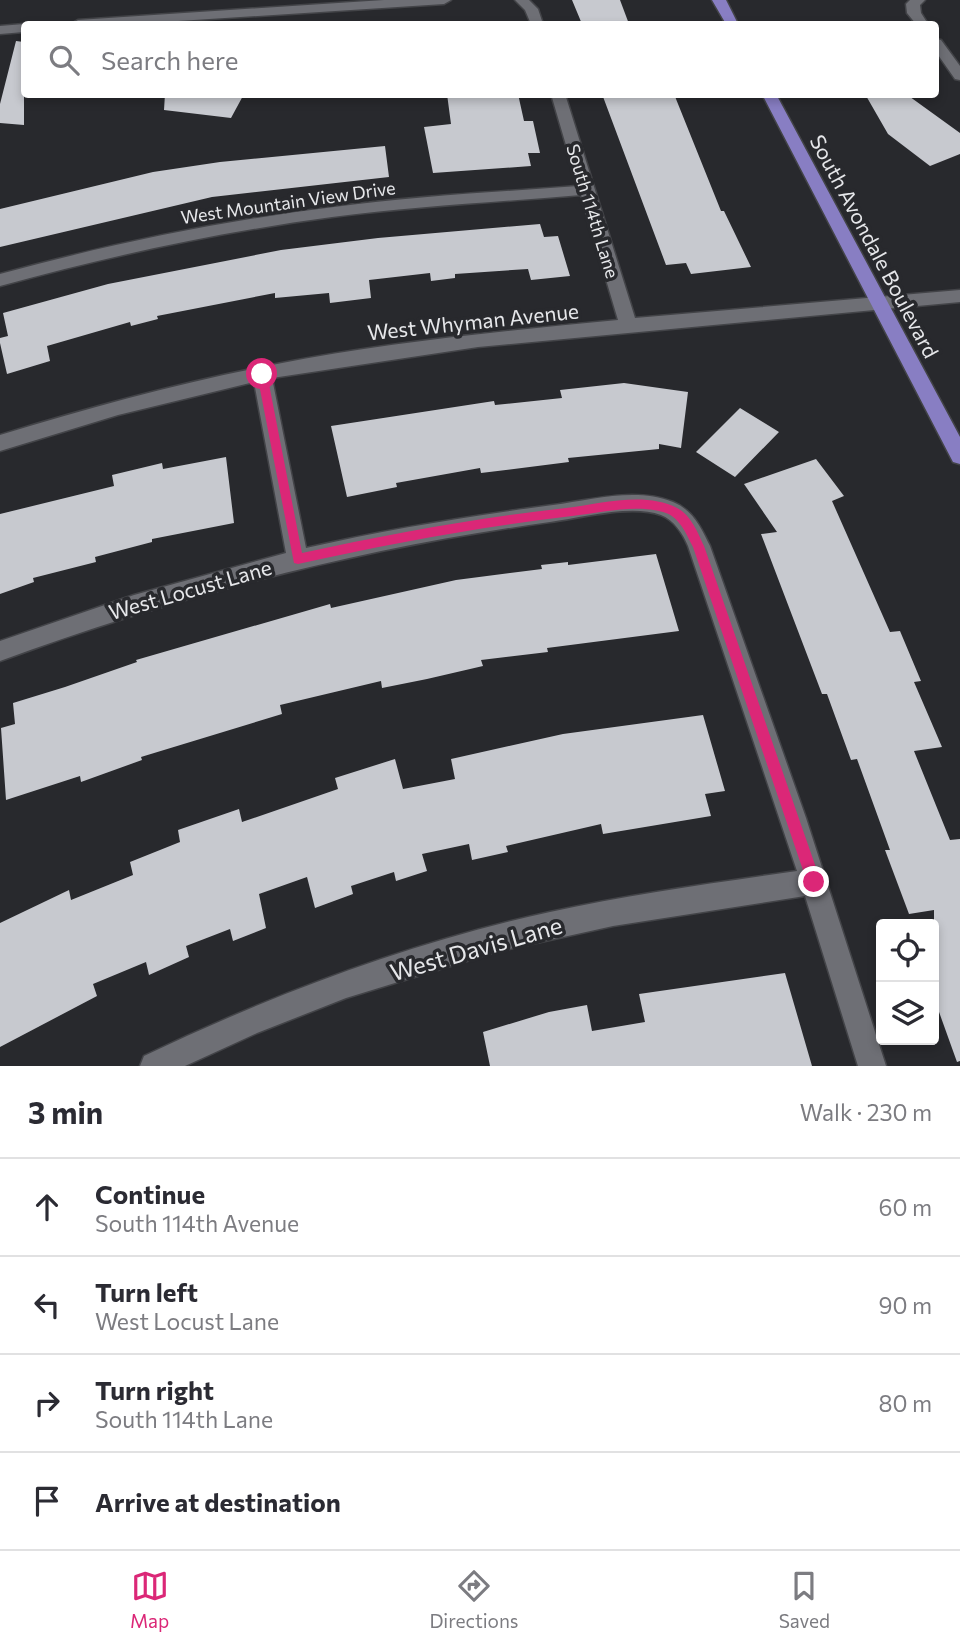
<!DOCTYPE html>
<html lang="en">
<head>
<meta charset="utf-8">
<style>
  :root { --surface:#fff; --page:#f2f2f3; --text:#2b2b33; --muted:#7c7c81; --line:#e1e1e2; --accent:#db2777 }
  body { margin:0; font-family:Commissioner,sans-serif; background:var(--page); color:var(--text) }
  .controls { position:absolute; right:21px; bottom:21px; display:grid; overflow:hidden; border-radius:7px; box-shadow:0 4px 10px #0003 }
  .controls button { width:63px; height:63px; display:grid; place-items:center; padding:0; border:0; border-bottom:2px solid var(--line); background:var(--surface); color:var(--text); font:35px sans-serif }
  .stop { position:absolute; width:21px; height:21px; margin:-16px; border:5px solid #db2777; border-radius:50%; background:#fff }
  .stop.end { background:#db2777; border-color:#fff; box-shadow:0 2px 7px #0008 }
  .list { margin:0; padding:0; list-style:none }
  h2 { display:flex; justify-content:space-between; align-items:center; height:91px; margin:0; padding:0 28px; font-size:30px }
  h2 small { font-size:23px; font-weight:400; color:var(--muted) }
  .list li { display:grid; grid-template-columns:46px 1fr auto; gap:21px; align-items:center; box-sizing:border-box; height:98px; padding:0 28px; border-top:2px solid var(--line) }
  .list b { display:block; font-size:26px; white-space:nowrap }
  .list p { margin:0; font-size:23px; white-space:nowrap; color:var(--muted) }
  .list em { font-size:23px; font-style:normal; color:var(--muted) }
  .icon { flex:none; width:38px; height:38px; fill:none; stroke:currentColor; stroke-width:2; stroke-linecap:round; stroke-linejoin:round }
  .map { position:relative; flex:none; width:960px; height:1066px; overflow:hidden }
  .search { position:absolute; background:var(--surface); box-shadow:0 4px 10px #0003; left:21px; right:21px; top:21px; height:77px; display:flex; align-items:center; gap:18px; box-sizing:border-box; padding:0 24px; border-radius:7px; color:var(--muted); font-size:26px }
  .sheet { height:483px; background:var(--surface) }
  nav { display:flex; justify-content:space-around; align-items:center; box-sizing:border-box; height:98px; border-top:2px solid var(--line); background:var(--surface); font-size:19px; color:var(--muted) }
  nav a { display:grid; justify-items:center; gap:4px }
  nav .on { color:var(--accent) }
  .map>svg:first-child { display:block }
  .building { fill:#c7c9cf }
  .lines { fill:none; stroke-linecap:round; stroke-linejoin:round }
  .minor-casing { stroke:#434448; stroke-width:3 }
  .major-casing { stroke:#434448; stroke-width:3 }
  .minor { fill:#6e6f75; fill-rule:evenodd }
  .major { fill:#887ec3; fill-rule:evenodd }
  .route { fill:#db2777 }
  .labels { text-anchor:middle; dominant-baseline:central; stroke-width:7; stroke-linejoin:round; paint-order:stroke }
  .far-street-label { font-size:18px; fill:#e6e7ea; stroke:#28292d }
  .street-label { font-size:21px; fill:#e6e7ea; stroke:#28292d }
  .near-street-label { font-size:24px; fill:#e6e7ea; stroke:#28292d }
</style>
</head>
<body>
<div class="map">
<svg width="960" height="1066" viewBox="0 0 960 1066">
  <rect width="100%" height="100%" fill="#28292d"/>
  <!-- building -->
  <path class="building" d="M572,0h48l9,24h-47z
    M16,41l8,1v83l-24,-2v-19z
    M165,94h79l-13,24 -67,-8z
    M447,94h71l6,27h9l7,32h-12l3,13 -98,7 -9,-46 27,-3z
    M602,94h72l47,117h3l27,56 -60,7 -5,-11 -20,2z
    M865,94h41l54,39v21l-30,12 -42,-32z
    M385,146l4,31 -177,20 -212,50v-38l153,-37 67,-10z
    M540,224l4,13 14,-1 12,40 -39,4 -3,-11 -73,5v4l-24,3 -1,-8 -61,7 2,18 -41,5 -1,-10 -54,5v-5l-118,23 1,3 -27,7 -1,-4 -83,24 3,15 -43,13 -7,-31v-5l8,-2 -5,-23 105,-29 173,-34 97,-12z
    M624,383l64,9 -7,56 -22,-4v5l-91,9 1,4 -88,11 -1,-5 -84,15 1,4 -50,10 -16,-71 163,-25 1,4 67,-7 -2,-8z
    M740,408l39,24 -44,45 -39,-25z
    M226,457l8,66 -82,16v3l-57,15 1,5 -63,16 1,4 -34,12v-80l114,-28 -2,-11 50,-12 1,6z
    M816,459l28,37 -12,5 58,131 10,-1 21,50 -7,1 28,65 -28,4 36,89 10,-1v222l-3,1 -23,-64v-88l-25,4 -24,-64h5l-33,-91 -6,1 -24,-66h-5l-61,-160 16,-2 -33,-48z
    M656,554l23,77 -132,17 1,4 -67,8 2,6 -56,13 -45,9 -1,-7 -101,24 2,9 -141,43 1,3 -61,22 -1,-6 -74,24 -5,-72 14,-4 -2,-21 52,-16 72,-25 -1,-2 194,-56 1,4 125,-28 86,-11 -1,-4 27,-3v3z
    M703,715l22,76 -20,3 6,22 -108,18 -2,-10 -95,22 2,6 -36,8 -3,-16 -47,10 5,17 -31,10 -2,-9 -43,14 2,8 -38,14 -8,-31 -48,17 7,34 -33,13 -3,-12 -44,17 3,11 -40,18 -3,-13 -53,22 4,12 -97,51v-124l69,-33 2,10 62,-25 -3,-13 50,-20 -2,-12 61,-21 3,13 96,-33 -3,-11 60,-19 8,30 52,-10 -4,-20 112,-25z
    M785,973l27,93h-322l-7,-34 66,-20 38,-7 5,26 53,-9 -6,-28z"/>
  <g class="lines">
    <defs>
      <path id="minor" d="M384,0h67l-7,4 -312,20h-61l7,-4z
        M515,0h14l9,9 5,15h-12l-6,-14z
        M910,0h15l-5,5 1,8 7,11h-12l-9,-11 -1,-9z
        M24,24h2l-2,8 -24,2v-8z
        M936,39l5,1 19,26v14l-5,-1 -19,-27z
        M551,94h14l70,224 325,-28v12l-482,45 -206,31 34,170c82,-19 164,-32 247,-43 38,-5 83,-18 120,-3 20,8 28,26 37,44l96,272 80,248h-28l-53,-170 -192,30 -117,26 -150,46 -89,35 -72,33h-45l4,-10c130,-62 265,-113 406,-144 81,-18 164,-29 247,-41l-109,-325c-5,-12 -14,-26 -27,-31 -30,-11 -80,3 -111,7 -189,26 -371,73 -550,139v-20l134,-46 152,-42 -32,-171 -136,33 -118,36v-16c91,-28 183,-53 277,-71 112,-22 227,-33 341,-44l-37,-125c-83,7 -166,11 -249,22 -112,15 -223,39 -332,69v-12c110,-30 221,-53 334,-67 81,-11 163,-15 244,-21z"/>
      <path id="major" d="M712,0h14l12,24h-12z
        M762,94h14l184,343v27l-7,-2z"/>
    </defs>
    <!-- minor casing -->
    <use href="#minor" class="minor-casing"/>
    <!-- major casing -->
    <use href="#major" class="major-casing"/>
    <!-- minor -->
    <use href="#minor" class="minor"/>
    <!-- major -->
    <use href="#major" class="major"/>
  </g>
  <!-- route -->
  <path class="route" d="M262,370l5,4 35,179c88,-19 175,-35 264,-45 33,-4 79,-17 111,0 14,7 21,25 27,38l117,336 -2,5 -5,2 -7,-7 -114,-335c-7,-14 -14,-31 -30,-35 -28,-8 -63,1 -91,4 -93,11 -183,28 -274,48l-4,-1 -37,-189z"/>
  <g class="labels">
    <!-- far-street labels -->
    <g class="far-street-label">
      <text transform="translate(288 202) rotate(-8)">West Mountain View Drive</text>
      <text transform="translate(593 211) rotate(73)">South 114th Lane</text>
    </g>
    <!-- street labels -->
    <g class="street-label">
      <text transform="translate(875 246) rotate(62)">South Avondale Boulevard</text>
      <text transform="translate(473 321) rotate(-6)">West Whyman Avenue</text>
      <text transform="translate(190 589) rotate(-16)">West Locust Lane</text>
    </g>
    <!-- near-street labels -->
    <g class="near-street-label">
      <text transform="translate(476 948) rotate(-16)">West Davis Lane</text>
    </g>
  </g>
</svg>
<div class="controls">
<button><svg class="icon" aria-label="locate" viewBox="0 0 24 24"><circle cx="12" cy="12" r="6"/><path d="M12 2v4M12 18v4M2 12h4M18 12h4"/></svg></button>
<button><svg class="icon" aria-label="layers" viewBox="0 0 24 24"><path d="M12 4l9 5-9 5-9-5zM3 14l9 5 9-5"/></svg></button>
</div>
<div class="stop" style="left:262px;top:374px"></div>
<div class="stop end" style="left:814px;top:882px"></div>
<div class="search"><svg class="icon" aria-label="search" viewBox="0 0 24 24"><circle cx="10" cy="10" r="6"/><path d="M15 15l6 6"/></svg>Search here</div>
</div>
<section class="sheet">
<h2>3 min<small>Walk · 230 m</small></h2>
<ul class="list">
<li><svg class="icon" aria-label="ahead" viewBox="0 0 24 24"><path d="M12 20V5M6 11l6-6 6 6"/></svg><div><b>Continue</b><p>South 114th Avenue</p></div><em>60 m</em></li>
<li><svg class="icon" aria-label="left" viewBox="0 0 24 24"><path d="M17 20v-9H6M10 6l-5 5 5 5"/></svg><div><b>Turn left</b><p>West Locust Lane</p></div><em>90 m</em></li>
<li><svg class="icon" aria-label="right" viewBox="0 0 24 24"><path d="M7 20v-9h11M14 6l5 5-5 5"/></svg><div><b>Turn right</b><p>South 114th Lane</p></div><em>80 m</em></li>
<li><svg class="icon" aria-label="arrive" viewBox="0 0 24 24"><path d="M6 21V4h12l-3 4 3 4H6"/></svg><div><b>Arrive at destination</b></div></li>
</ul>
</section>
<nav>
<a class="on"><svg class="icon" aria-label="map" viewBox="0 0 24 24"><path d="M3 6l6-2 6 2 6-2v14l-6 2-6-2-6 2zM9 4v14M15 6v14"/></svg>Map</a>
<a><svg class="icon" aria-label="directions" viewBox="0 0 24 24"><path d="M12 3l9 9-9 9-9-9zM9 14v-3h6M13 9l2 2-2 2"/></svg>Directions</a>
<a><svg class="icon" aria-label="saved" viewBox="0 0 24 24"><path d="M7 4h10v16l-5-4-5 4z"/></svg>Saved</a>
</nav>
</body>
</html>
